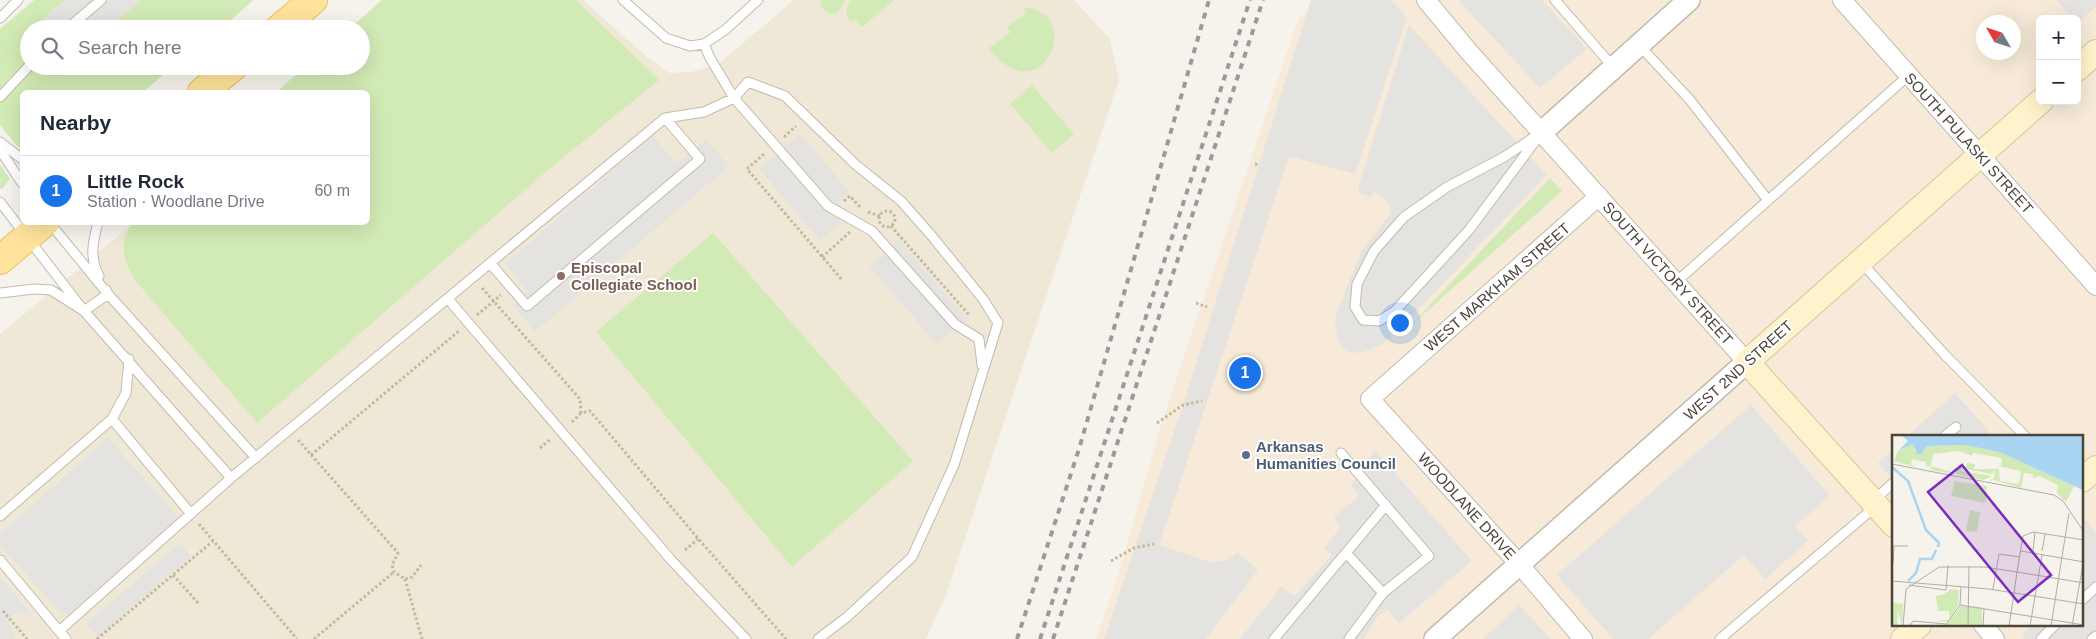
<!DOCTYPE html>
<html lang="en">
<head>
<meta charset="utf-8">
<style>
  :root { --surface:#fff; --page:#f6f6f7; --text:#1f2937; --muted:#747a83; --line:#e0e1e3; --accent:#1a73e8 }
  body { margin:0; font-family:Arial,sans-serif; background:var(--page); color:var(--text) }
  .controls { position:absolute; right:15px; top:15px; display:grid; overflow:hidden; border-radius:8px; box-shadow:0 5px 20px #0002 }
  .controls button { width:45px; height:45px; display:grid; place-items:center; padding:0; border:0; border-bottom:1px solid var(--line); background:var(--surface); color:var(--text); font:25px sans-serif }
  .compass { position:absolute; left:1976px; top:15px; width:45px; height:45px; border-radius:50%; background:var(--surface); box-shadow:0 5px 20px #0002; rotate:309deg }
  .you { position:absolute; left:1399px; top:322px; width:18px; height:18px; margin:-12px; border:4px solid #fff; border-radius:50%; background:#1a73e8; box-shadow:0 0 0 8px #1a73e833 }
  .badge { display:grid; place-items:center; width:32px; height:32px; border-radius:50%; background:var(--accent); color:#fff; font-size:16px; font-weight:700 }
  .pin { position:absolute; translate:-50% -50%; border:2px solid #fff; box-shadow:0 1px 5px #0006 }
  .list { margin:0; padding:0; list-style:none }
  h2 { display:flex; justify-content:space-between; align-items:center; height:65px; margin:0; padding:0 20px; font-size:21px }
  h2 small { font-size:16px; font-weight:400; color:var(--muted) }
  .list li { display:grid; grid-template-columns:32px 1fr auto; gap:15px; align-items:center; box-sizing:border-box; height:70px; padding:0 20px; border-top:1px solid var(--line) }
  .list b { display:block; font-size:19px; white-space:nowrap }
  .list p { margin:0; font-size:16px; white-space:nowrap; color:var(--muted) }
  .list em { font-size:16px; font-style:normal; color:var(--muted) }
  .icon { flex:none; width:28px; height:28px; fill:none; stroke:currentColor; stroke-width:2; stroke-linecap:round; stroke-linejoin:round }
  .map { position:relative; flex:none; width:2096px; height:639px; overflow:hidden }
  .search { position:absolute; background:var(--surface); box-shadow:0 5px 20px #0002; left:20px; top:20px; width:350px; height:55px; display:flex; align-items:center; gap:12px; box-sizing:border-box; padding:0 18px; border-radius:28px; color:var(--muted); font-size:19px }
  .panel { position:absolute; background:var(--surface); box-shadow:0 5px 20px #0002; left:20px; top:90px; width:350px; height:135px; border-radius:8px }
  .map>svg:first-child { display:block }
  .commercial { fill:#f7ead8; fill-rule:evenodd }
  .education { fill:#efe8d6 }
  .green { fill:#d2eab5 }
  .parking { fill:#e5e3e0 }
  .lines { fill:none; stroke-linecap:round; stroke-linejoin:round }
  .service-casing { stroke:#c2bbae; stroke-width:11 }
  .minor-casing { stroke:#c2bbae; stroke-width:20 }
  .tertiary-casing { stroke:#c2bbae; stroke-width:24 }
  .secondary-casing { stroke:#d6c79b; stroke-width:26 }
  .primary-casing { stroke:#e6c16a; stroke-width:30 }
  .path { stroke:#c4b79f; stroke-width:3; stroke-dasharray:2.5 2.5; stroke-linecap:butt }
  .service { stroke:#fff; stroke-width:9 }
  .minor { stroke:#fff; stroke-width:18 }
  .tertiary { stroke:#fff; stroke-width:21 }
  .secondary { stroke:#fff3cd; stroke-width:24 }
  .primary { stroke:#ffe39c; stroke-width:28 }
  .rail { stroke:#9a9a9a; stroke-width:4; stroke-dasharray:6 6; stroke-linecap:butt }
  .education-dot { fill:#8d6e63; stroke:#fff; stroke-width:2 }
  .service-dot { fill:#5c6f8a; stroke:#fff; stroke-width:2 }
  .labels { text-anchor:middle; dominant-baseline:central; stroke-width:4; stroke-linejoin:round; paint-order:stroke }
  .street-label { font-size:15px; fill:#4b4439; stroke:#fff }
  .education-label { font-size:15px; font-weight:bold; fill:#785e54; stroke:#fff; text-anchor:start }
  .service-label { font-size:15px; font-weight:bold; fill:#4e5e75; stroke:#fff; text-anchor:start }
  .inset-river { fill:none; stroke:#a9d4f2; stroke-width:2.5 }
  .inset-road { fill:none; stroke:#b2ada4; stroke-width:1 }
  .view { fill:#7b2cbf; fill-opacity:0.15; stroke:#7b2cbf; stroke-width:2.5 }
  .inset-edge { fill:none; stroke:#4b4439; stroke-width:2.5 }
</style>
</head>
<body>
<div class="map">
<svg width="2096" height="639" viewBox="0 0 2096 639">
  <rect width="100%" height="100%" fill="#f6f3ec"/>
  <!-- commercial -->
  <path class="commercial" d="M1336,0h760v639h-1000l22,-63 42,-148 139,-411zM2040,19h37v82h-37zM1984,22h30v30h-30zM1894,436h188v189h-188z"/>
  <!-- education -->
  <path class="education" d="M384,0h199l64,57 22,16 22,-1 26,-7 77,-65h280l36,39 9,41 -173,515 -20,44h-926v-305l134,-111 234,-1v-130l-7,-26v-37z"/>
  <!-- green -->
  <path class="green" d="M34,0h31l-34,29h-2v37h145l-31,26h-121v56l-5,-2 -17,-21v-96z
    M141,0h113l-34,29h-114z
    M382,0h194l83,80 -111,90 -291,253 -122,-143c-13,-23 -16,-34 -3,-57l236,-1v-130h-92l30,-26h55v-37h-12z
    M820,0h24l-2,7 -5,6 -7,1 -9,-7z
    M851,0h43l-32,27 -7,-8 -5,3 -3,-5v-9z
    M1023,8c63,0 20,111 -34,40l22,-16 -4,-5 19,-14z
    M1032,85l42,49 -22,19 -42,-49z
    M0,164l10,15 -8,10 -2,-1z
    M1550,178l12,13 -152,135z
    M713,233l200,228 -121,106 -196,-235z"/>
  <!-- parking -->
  <path class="parking" d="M65,0h76l-35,29h-75z
    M1311,0h80l16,17 -52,157 -66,-18 -130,389 54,18 17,-4 7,-7 21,18 -52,69h-102l79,-234z
    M1458,0h84l45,49 -47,39z
    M2056,0h40v7l-19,17v-5h-4z
    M1409,25l138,150 -141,147 -25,23 -20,8 -12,-1 -7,-5 -5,-11 -2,-16 3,-10 23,-58 30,-39v-5l-4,-7 -13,-10 -3,7 -11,-5 -2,-3 1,-5z
    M800,134l49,57 -12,11 5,6 -2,15 -20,17 -61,-71z
    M653,136l24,28 29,-25 23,27 -194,166 -22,-27 15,-14 -23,-27z
    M899,240l68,79 -30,25 -68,-78z
    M1955,393l35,39 -4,4h-79z
    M1751,405l79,91 -35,30 13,15 -43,38 -21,-24 -96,84h-35l-56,-64z
    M108,438l70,79 -110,98 -8,-3 -60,-67v-11z
    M1893,449v31l-15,-17z
    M1375,450l97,111 -73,62 -11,-13 -10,6 -14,23h-124l41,-52 14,9 37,-41 -8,-7 17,-21 -7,-10 25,-21 -8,-11z
    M2082,516l14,16v107h-71l-3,-4 11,-10h49z
    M180,543l11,13 -94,81 -11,-13z
    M0,577l33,39 -15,-4 -12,8 10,15 -4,4h-12z
    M1519,605l32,34h-68z"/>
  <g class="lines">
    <defs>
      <path id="service" d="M623,0l43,38 24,8 14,-2 21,-14 33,-30
        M1555,0l59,68
        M0,18l18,-18
        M67,29l34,-29
        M704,44l6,14 24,40 94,108 44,25 83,93 24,15 3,26
        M1639,45l51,55 77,99
        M0,97l29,-31
        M1542,132l-73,98 -74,81 -16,10 -16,-1 -8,-13 2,-23 17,-33 30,-34 43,-30 57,-30z
        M0,142l22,17
        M0,150l22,33
        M0,202l84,109 147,167
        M49,222l59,72 148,164
        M98,222c-5,20 -9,35 1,54
        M1861,262l84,93 80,81
        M490,263l37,43 173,-147 -35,-41
        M1675,283l234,-208
        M0,293l34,-4 17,1 33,21 24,-17 -2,-4
        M448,299l224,262 74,78
        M112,419l79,95
        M1945,436l11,-9
        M1341,453l88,103 -46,37 -34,46
        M1873,501l21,-19
        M0,516l112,-97 14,-26 3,-34
        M1346,553l37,40
        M0,560l59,71
        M2082,600l14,-13
        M66,639l-7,-8 172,-153 434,-360 39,-6 30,-14 14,-16 37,14 71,69 45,36 30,34 52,64 15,24 -44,142 -42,92 -65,60 -29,22
        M1274,639l112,-134
        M1720,639l156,-133
        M2041,639l14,-14
        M2092,639l4,-3"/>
      <path id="minor" d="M1426,0l44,53 277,309
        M1842,0l254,286
        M1983,625l12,14
        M1583,639l-63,-74 -150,-166 229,-203"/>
      <path id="tertiary" d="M1542,132l147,-132
        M1435,639l312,-277"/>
      <path id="secondary" d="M2077,69l19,-17
        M2082,480l14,-12
        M1894,525l-147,-163 294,-261
        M1903,639l16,-14"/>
      <path id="primary" d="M279,29l34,-29
        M202,92l32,-26
        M0,260l45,-38"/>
    </defs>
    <!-- service casing -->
    <use href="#service" class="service-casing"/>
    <!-- minor casing -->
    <use href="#minor" class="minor-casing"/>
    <!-- tertiary casing -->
    <use href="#tertiary" class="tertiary-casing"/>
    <!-- secondary casing -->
    <use href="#secondary" class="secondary-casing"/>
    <!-- primary casing -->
    <use href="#primary" class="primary-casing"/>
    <!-- path -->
    <path class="path" d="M784,137l12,-11
      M764,154l-17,15 96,112
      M1255,164l4,1
      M844,201l6,-5 11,12
      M879 219a8 8 0 1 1 16 0a8 8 0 1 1-16 0Z
      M868,212l12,4
      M891,226l79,90
      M822,257l28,-25
      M482,288l98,111 1,14 9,-2 106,125 90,103
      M1196,303l11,4
      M477,315l24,-20
      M572,422l9,-9
      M1157,423l26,-18 19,-4
      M298,440l100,113 -6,12 2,7 11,7 7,-2 9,-12
      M540,448l11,-9
      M311,455l148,-124
      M199,524l98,115
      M685,550l13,-11
      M1111,561l23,-13 20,-4
      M173,575l26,29
      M405,579l17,60
      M3,611l24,28
      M97,639l116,-98
      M314,639l80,-67"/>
    <!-- service -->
    <use href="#service" class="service"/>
    <!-- minor -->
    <use href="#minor" class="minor"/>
    <!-- tertiary -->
    <use href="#tertiary" class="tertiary"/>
    <!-- secondary -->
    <use href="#secondary" class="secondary"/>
    <!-- primary -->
    <use href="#primary" class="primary"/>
    <!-- rail -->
    <path class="rail" d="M1017,639l62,-190 130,-449
      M1040,639l210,-639
      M1053,639l210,-639"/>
  </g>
  <!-- markers -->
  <circle class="education-dot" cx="561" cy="276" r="5"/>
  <circle class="service-dot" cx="1246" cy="455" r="5"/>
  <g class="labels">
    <!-- street labels -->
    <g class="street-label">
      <text transform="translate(1969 143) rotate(48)">SOUTH PULASKI STREET</text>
      <text transform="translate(1668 273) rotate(48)">SOUTH VICTORY STREET</text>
      <text transform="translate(1497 287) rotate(-41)">WEST MARKHAM STREET</text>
      <text transform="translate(1738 370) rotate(-42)">WEST 2ND STREET</text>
      <text transform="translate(1467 506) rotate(48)">WOODLANE DRIVE</text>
    </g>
    <!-- education labels -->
    <g class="education-label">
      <text x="571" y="267">Episcopal<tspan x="571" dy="17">Collegiate School</tspan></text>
    </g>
    <!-- service labels -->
    <g class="service-label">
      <text x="1256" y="446">Arkansas<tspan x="1256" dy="17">Humanities Council</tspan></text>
    </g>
  </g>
  <!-- overview -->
  <g transform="translate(1892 435)">
    <rect width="191" height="191" fill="#f6f3ec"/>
    <path d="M21,9l3,1 -2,6 8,2 3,-7 40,-1 34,7 75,34 -8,16 -9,-9 1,-8 -19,-9 -6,2v-4l-9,-1 -3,15 -27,-8 -6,1 6,-3 1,-8 -3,4 -30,-6 -1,3 31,5 -8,4 -28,-6 1,-7h9l1,-4 8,1 -1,5h25l1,12 19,3 2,-13 -24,-5h4l1,-8 -29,-5 -1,3 -13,-5 -26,3 -2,12 17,5 3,-4 -3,6 -17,-3v-3l-5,-1v-4l-14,-3 -1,6 7,3 -24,-7 4,-10zM63,46l32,5 -1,17 -35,-7zM78,75l10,2 -3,20 -11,-1zM58,154l9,1 -1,15 -10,17 -12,-1 13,-1v-9h-11l-2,-15 9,-2zM0,168l11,1 -1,22 -4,-15 -1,15h-5zM69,171l21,1v19h-36z" fill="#d2eab5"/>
    <path d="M9,0h182v55l-84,-38 -34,-7 -39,1 -4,8h-5l-4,-10 -14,6 9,-9z" fill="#a9d4f2"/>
    <path class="inset-river" d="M0,32l16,14 18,49 13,13 -1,4M16,146l8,-8 4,-14h12l4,-9"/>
    <path class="inset-road" d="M0,29l162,31 9,6 21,31M0,111h16M129,116l63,11M141,116l2,-19M150,116l3,-17M1,129l1,-18M0,146l97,8 95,15M17,150l37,5 2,-25M101,154l6,-35 21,3M122,158l3,-21 67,11M68,170l124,20M11,191l3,-37 33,-22h46l32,5 6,-36 10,-4 51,8M18,191l3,-5 33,3M53,191l15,-21 1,-18M76,191l1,-60M91,191l1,-17M117,191l5,-33M138,191l12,-71M159,191l18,-113M180,191l12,-67"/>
    <path class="view" d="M70,30l89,110 -33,27 -90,-110z"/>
    <rect width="191" height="191" class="inset-edge"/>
  </g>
</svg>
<div class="controls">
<button>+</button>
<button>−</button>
</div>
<svg class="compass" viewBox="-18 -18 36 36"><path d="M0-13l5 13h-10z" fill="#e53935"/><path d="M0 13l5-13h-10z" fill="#747a83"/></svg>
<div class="you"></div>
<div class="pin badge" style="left:1245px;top:373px">1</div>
<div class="search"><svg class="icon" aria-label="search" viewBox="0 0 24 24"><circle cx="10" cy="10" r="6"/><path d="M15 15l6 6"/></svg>Search here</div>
<section class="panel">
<h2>Nearby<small></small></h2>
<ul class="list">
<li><span class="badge">1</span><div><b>Little Rock</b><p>Station · Woodlane Drive</p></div><em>60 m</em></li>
</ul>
</section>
</div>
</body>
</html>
